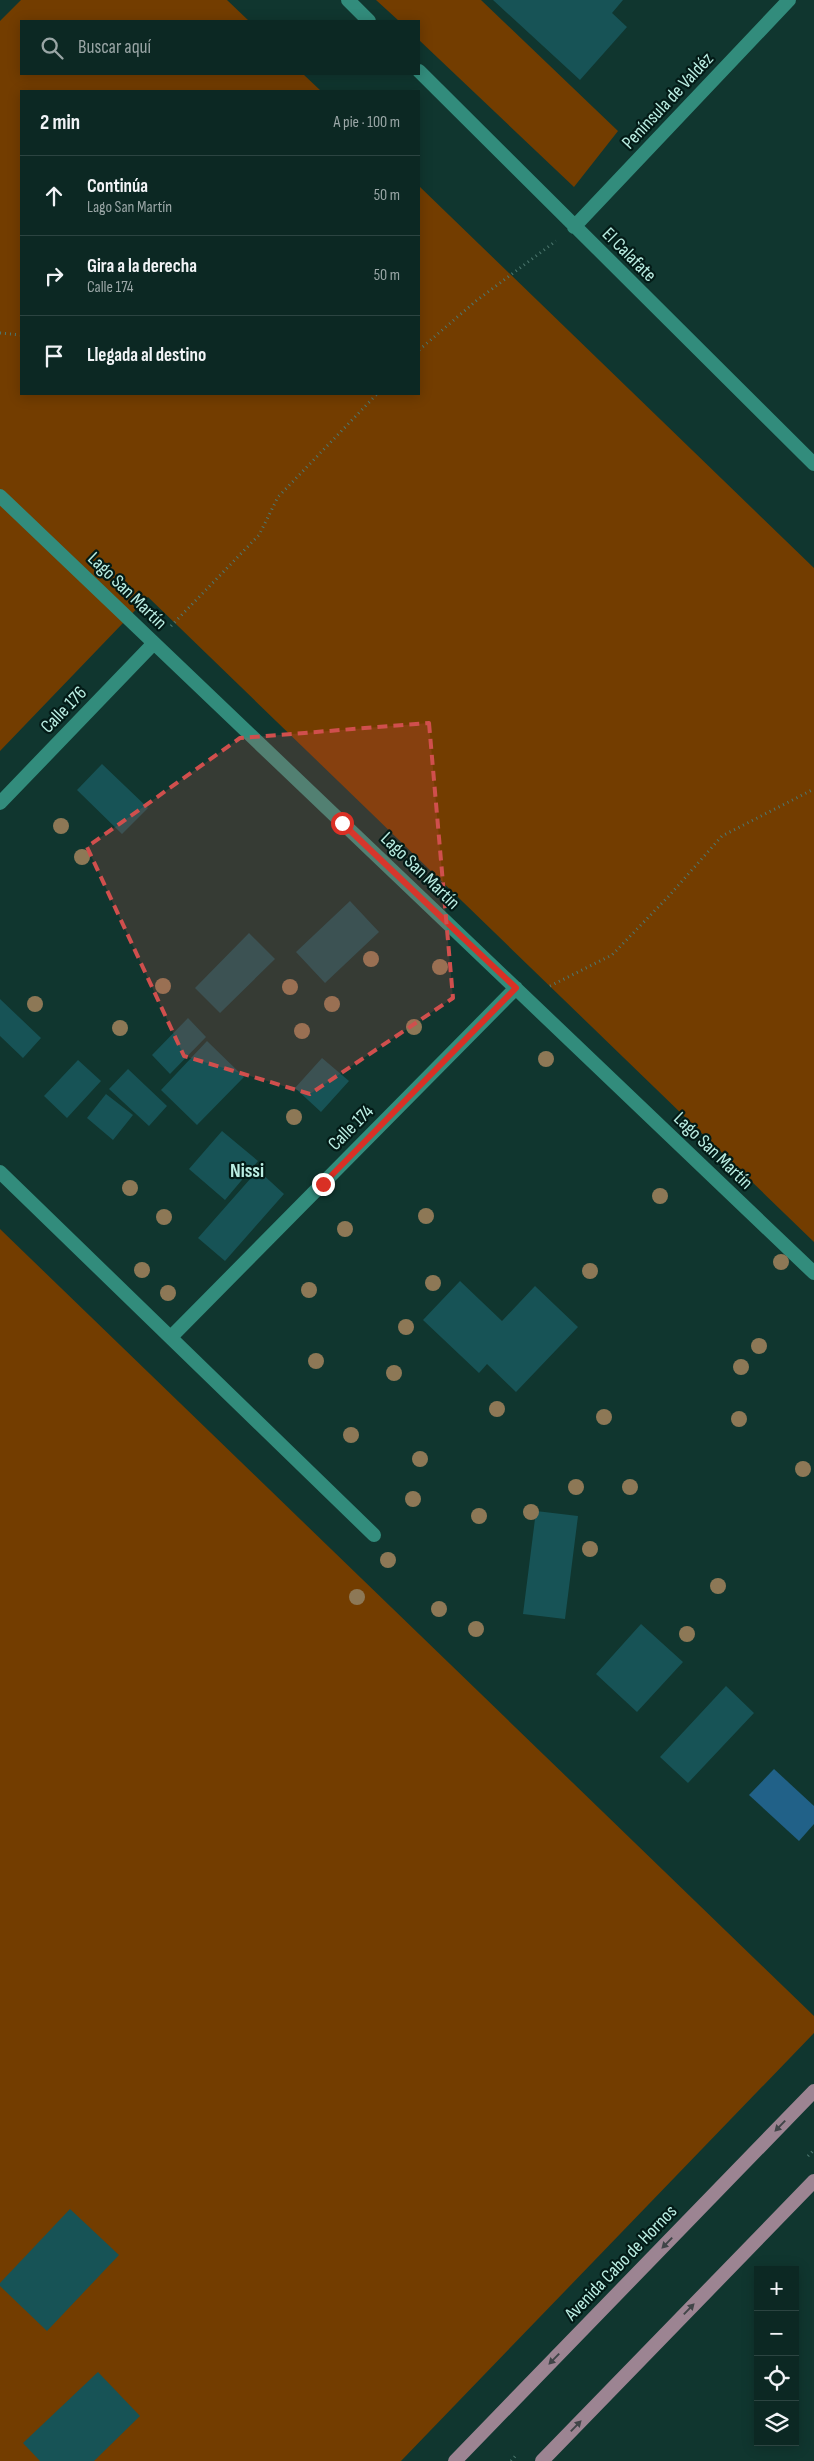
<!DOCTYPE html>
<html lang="es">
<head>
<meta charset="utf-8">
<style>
  :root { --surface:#0c2823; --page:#15302b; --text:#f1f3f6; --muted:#9aa6a6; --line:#2c4441 }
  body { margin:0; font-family:"Sofia Sans Condensed",sans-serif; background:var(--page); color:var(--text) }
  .controls { position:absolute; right:15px; bottom:15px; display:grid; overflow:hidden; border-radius:0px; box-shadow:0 2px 12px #0003 }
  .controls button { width:45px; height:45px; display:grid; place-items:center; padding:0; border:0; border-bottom:1px solid var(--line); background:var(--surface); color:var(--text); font:25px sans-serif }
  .stop { position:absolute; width:15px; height:15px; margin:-11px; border:4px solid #d93025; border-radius:50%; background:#fff }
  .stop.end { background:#d93025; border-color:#fff; box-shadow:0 1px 5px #0008 }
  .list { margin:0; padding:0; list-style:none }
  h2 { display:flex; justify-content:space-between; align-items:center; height:65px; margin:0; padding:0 20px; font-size:21px }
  h2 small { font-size:16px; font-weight:400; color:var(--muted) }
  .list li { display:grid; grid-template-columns:32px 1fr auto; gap:15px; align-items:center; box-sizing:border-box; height:80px; padding:0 20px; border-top:1px solid var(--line) }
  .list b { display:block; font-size:19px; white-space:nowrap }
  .list p { margin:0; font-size:16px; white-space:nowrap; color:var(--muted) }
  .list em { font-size:16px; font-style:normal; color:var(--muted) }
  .icon { flex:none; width:28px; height:28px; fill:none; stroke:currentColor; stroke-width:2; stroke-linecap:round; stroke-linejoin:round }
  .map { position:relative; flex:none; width:814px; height:2461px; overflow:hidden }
  .search { position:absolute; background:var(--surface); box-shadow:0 2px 12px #0003; left:20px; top:20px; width:400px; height:55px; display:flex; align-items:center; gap:12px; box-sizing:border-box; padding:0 18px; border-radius:0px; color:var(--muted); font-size:19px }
  .panel { position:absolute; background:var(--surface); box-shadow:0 2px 12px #0003; left:20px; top:90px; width:400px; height:305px; border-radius:0px }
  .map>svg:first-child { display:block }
  .green { fill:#733d00 }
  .water { fill:#216188 }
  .building { fill:#175356 }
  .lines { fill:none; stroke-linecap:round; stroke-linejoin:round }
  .path { stroke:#4d7870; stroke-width:3; stroke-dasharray:1 4; stroke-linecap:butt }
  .minor { stroke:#328c7c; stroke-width:14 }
  .primary { stroke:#9c8492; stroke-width:14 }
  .tree { fill:#8d7856 }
  .oneway { fill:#404548 }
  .route { stroke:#d93025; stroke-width:6 }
  .marked { fill:#d04f4d; fill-opacity:0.2; stroke:#d04f4d; stroke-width:4; stroke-dasharray:10 6; stroke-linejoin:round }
  .labels { text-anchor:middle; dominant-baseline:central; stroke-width:4.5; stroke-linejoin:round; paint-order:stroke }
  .street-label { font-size:19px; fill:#baede2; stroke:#031b17 }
  .neighbourhood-label { font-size:20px; font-weight:bold; fill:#baede2; stroke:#031b17 }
</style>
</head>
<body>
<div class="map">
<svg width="814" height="2461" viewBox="0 0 814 2461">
  <rect width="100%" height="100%" fill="#10362f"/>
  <!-- green -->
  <path class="green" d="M21,0h206l22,21h-228v53h282l18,17h-300v303h398v-208l395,382v674l-666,-645 -148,154v-730z
    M376,0h105l137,131 -44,56 -155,-147v-19h-20z
    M0,1229l814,787v17l-413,428h-401z"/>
  <!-- water -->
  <path class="water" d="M774,1769l40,37v18l-15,17 -50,-46z"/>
  <!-- building -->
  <path class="building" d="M493,0h130l-11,13 15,14 -47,53z
    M102,764l46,44 -26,26 -45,-44z
    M350,901l29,31 -54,51 -29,-31z
    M249,933l26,26 -55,54 -25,-25z
    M0,999l41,39 -18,20 -23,-22z
    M188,1018l18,19 -36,37 -18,-19z
    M207,1041l37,36 -47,48 -36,-35z
    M322,1058l27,23 -28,31 -26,-24z
    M78,1060l23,21 -34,37 -23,-22z
    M128,1069l39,37 -18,20 -40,-37z
    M106,1094l27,21 -20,25 -26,-22z
    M222,1131l36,30 -33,39 -36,-31z
    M258,1170l26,24 -59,67 -27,-23z
    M460,1281l42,40 33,-35 43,41 -62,65 -29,-28 -8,9 -56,-53z
    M536,1511l42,5 -13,103 -42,-5z
    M641,1624l42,38 -46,50 -41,-38z
    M726,1686l28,27 -66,70 -28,-26z
    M70,2209l49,46 -72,76 -47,-45v-3z
    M98,2372l42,44 -46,45h-54l-17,-18z"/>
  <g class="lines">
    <!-- path -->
    <path class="path" d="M0,333l21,2
      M419,350l57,-49 80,-60
      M171,626l88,-91 19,-38 99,-103
      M550,986l62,-31 55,-57 55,-62 92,-47
      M808,2156l6,-6
      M511,2461l6,-7"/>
    <!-- minor -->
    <path class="minor" d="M348,0l21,21
      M419,71l395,393
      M574,227l215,-227
      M0,496l814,777
      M0,803l154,-160
      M0,1172l374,363
      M171,1337l345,-349"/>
    <!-- primary -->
    <path class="primary" d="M455,2461l359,-370
      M542,2461l272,-280"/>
  </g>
  <!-- trees -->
  <g class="tree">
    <circle cx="61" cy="826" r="8"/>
    <circle cx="82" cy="857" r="8"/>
    <circle cx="371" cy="959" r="8"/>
    <circle cx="440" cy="967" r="8"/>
    <circle cx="163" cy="986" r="8"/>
    <circle cx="290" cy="987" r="8"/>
    <circle cx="35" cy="1004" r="8"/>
    <circle cx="332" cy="1004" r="8"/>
    <circle cx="414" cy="1027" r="8"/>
    <circle cx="120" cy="1028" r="8"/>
    <circle cx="302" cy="1031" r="8"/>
    <circle cx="546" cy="1059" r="8"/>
    <circle cx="294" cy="1117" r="8"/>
    <circle cx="130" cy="1188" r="8"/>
    <circle cx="660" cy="1196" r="8"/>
    <circle cx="426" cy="1216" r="8"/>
    <circle cx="164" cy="1217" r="8"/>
    <circle cx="345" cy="1229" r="8"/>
    <circle cx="781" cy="1262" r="8"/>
    <circle cx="142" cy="1270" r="8"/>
    <circle cx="590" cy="1271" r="8"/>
    <circle cx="433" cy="1283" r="8"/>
    <circle cx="309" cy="1290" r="8"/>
    <circle cx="168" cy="1293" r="8"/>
    <circle cx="406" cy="1327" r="8"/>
    <circle cx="759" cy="1346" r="8"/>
    <circle cx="316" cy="1361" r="8"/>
    <circle cx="741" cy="1367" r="8"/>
    <circle cx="394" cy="1373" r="8"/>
    <circle cx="497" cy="1409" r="8"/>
    <circle cx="604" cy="1417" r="8"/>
    <circle cx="739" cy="1419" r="8"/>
    <circle cx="351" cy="1435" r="8"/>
    <circle cx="420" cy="1459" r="8"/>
    <circle cx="803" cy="1469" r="8"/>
    <circle cx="576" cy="1487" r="8"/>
    <circle cx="630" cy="1487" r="8"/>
    <circle cx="413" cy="1499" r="8"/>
    <circle cx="531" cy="1512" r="8"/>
    <circle cx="479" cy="1516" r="8"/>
    <circle cx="590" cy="1549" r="8"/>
    <circle cx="388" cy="1560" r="8"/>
    <circle cx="718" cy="1586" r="8"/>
    <circle cx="357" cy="1597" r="8"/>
    <circle cx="439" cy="1609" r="8"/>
    <circle cx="476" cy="1629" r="8"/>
    <circle cx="687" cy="1634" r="8"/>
  </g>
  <!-- one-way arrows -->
  <defs><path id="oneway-solid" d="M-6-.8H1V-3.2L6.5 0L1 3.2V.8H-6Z" transform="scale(1.25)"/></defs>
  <g class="oneway">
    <use href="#oneway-solid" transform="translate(780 2126) rotate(134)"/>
    <use href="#oneway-solid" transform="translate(667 2243) rotate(134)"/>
    <use href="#oneway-solid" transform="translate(689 2309) rotate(-46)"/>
    <use href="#oneway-solid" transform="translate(554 2359) rotate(134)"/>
    <use href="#oneway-solid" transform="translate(576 2426) rotate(-46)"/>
  </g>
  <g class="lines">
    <!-- route -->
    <path class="route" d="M323,1184l193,-196 -174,-165"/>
  </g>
  <!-- marked area -->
  <path class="marked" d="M429,723l24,275 -143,96 -126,-38 -97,-209 153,-109z"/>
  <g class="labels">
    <!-- street labels -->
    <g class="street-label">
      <text transform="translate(668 101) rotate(-47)">Península de Valdéz</text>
      <text transform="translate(629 255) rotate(45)">El Calafate</text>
      <text transform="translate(127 591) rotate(44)">Lago San Martín</text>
      <text transform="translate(64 710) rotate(-46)">Calle 176</text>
      <text transform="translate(420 871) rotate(44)">Lago San Martín</text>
      <text transform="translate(351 1128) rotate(-45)">Calle 174</text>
      <text transform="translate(713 1151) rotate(44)">Lago San Martín</text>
      <text transform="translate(621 2263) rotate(-46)">Avenida Cabo de Hornos</text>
    </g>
    <!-- neighbourhood labels -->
    <g class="neighbourhood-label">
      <text x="247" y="1171">Nissi</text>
    </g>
  </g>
</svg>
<div class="controls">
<button>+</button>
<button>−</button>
<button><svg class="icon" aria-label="locate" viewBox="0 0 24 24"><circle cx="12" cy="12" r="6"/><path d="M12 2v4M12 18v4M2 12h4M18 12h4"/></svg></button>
<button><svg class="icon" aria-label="layers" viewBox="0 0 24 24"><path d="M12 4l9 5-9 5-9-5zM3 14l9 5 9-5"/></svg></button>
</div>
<div class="stop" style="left:342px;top:823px"></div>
<div class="stop end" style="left:323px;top:1184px"></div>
<div class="search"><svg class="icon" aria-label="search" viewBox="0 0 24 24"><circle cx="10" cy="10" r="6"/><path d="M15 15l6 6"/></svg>Buscar aquí</div>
<section class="panel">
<h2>2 min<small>A pie · 100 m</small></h2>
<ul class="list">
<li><svg class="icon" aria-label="ahead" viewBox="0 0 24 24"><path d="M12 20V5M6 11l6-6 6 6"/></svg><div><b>Continúa</b><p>Lago San Martín</p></div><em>50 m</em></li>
<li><svg class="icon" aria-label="right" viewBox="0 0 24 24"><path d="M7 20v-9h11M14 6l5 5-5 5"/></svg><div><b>Gira a la derecha</b><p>Calle 174</p></div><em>50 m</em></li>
<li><svg class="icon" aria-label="arrive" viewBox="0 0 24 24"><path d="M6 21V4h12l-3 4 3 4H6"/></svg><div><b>Llegada al destino</b></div></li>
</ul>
</section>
</div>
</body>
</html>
